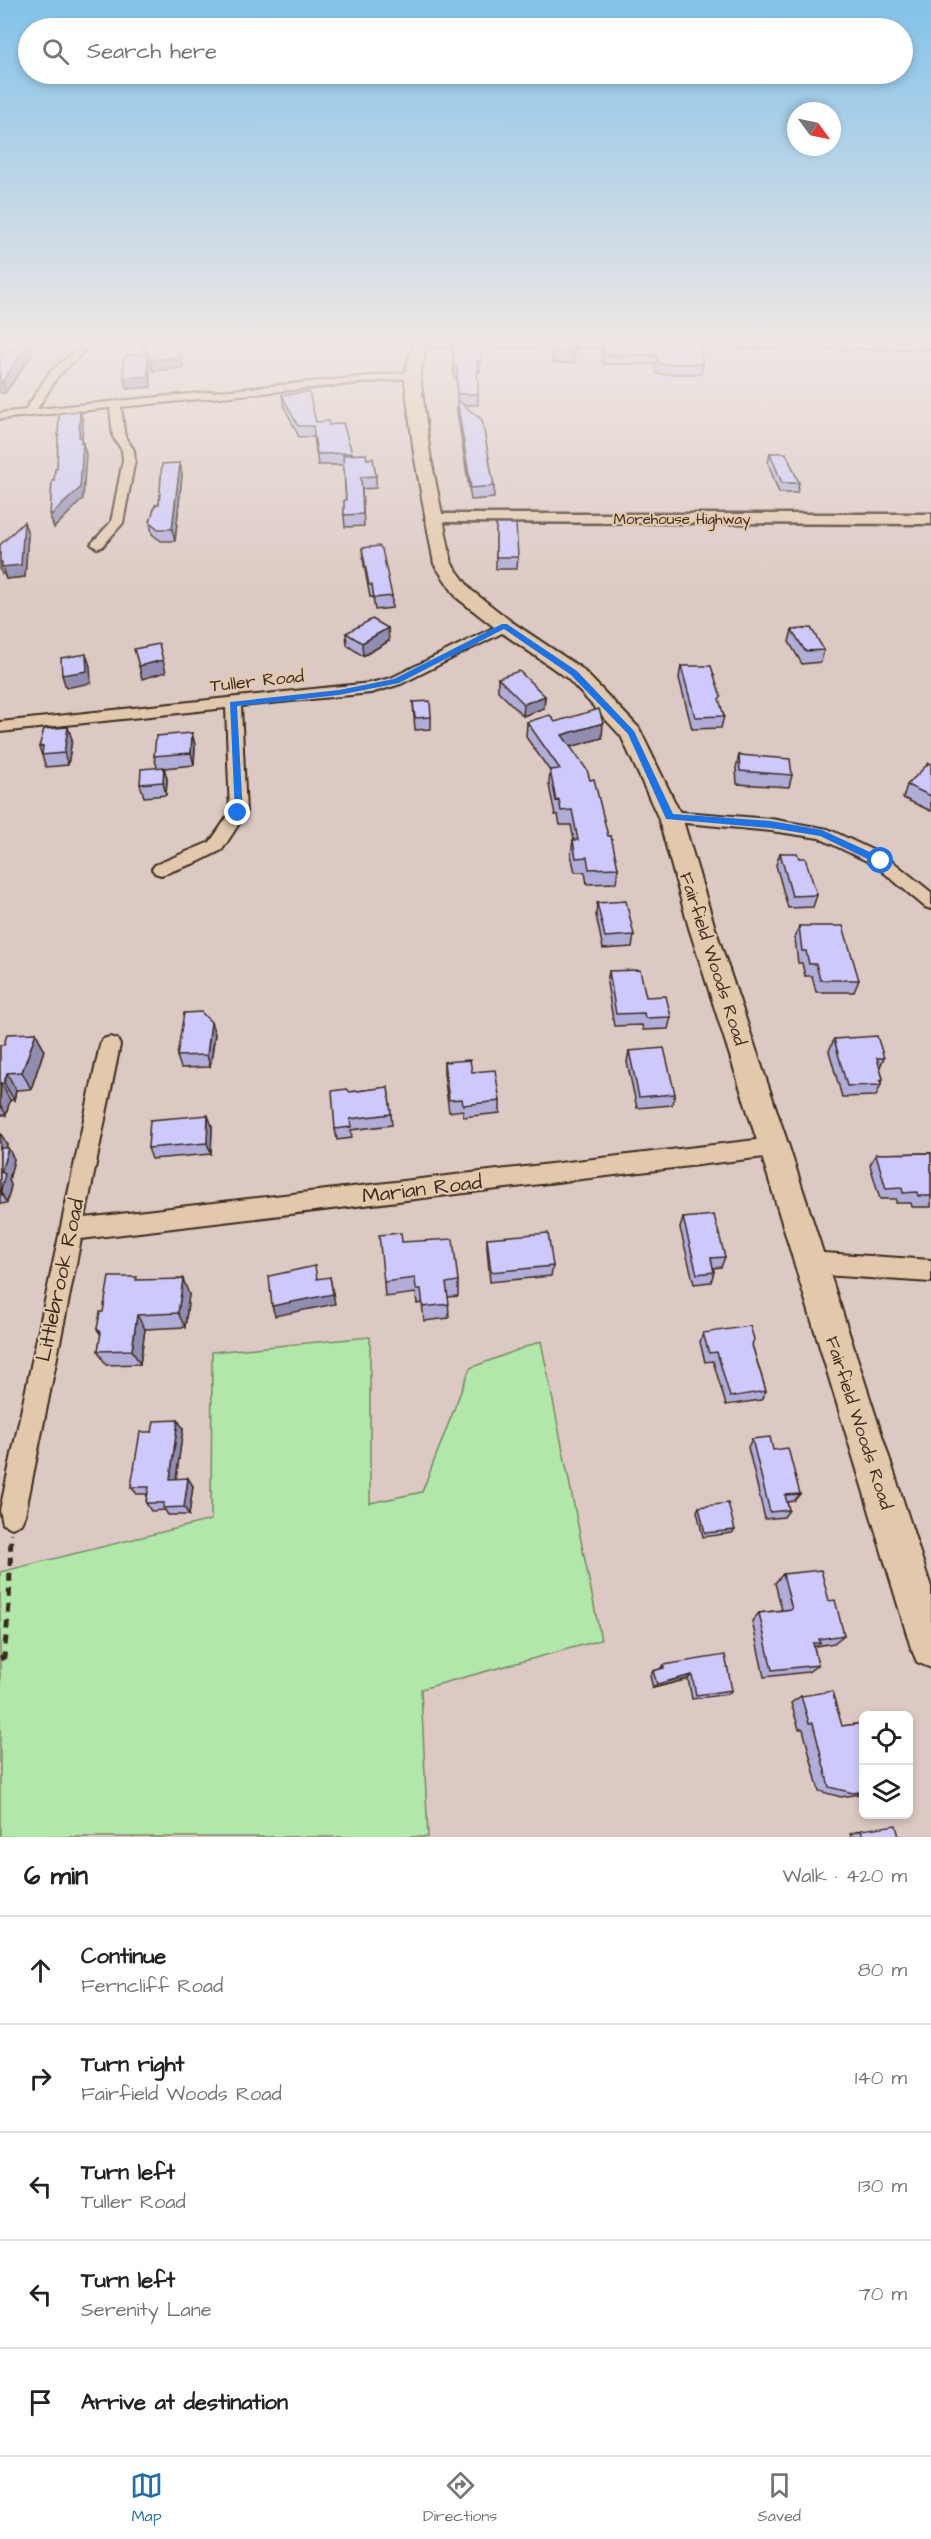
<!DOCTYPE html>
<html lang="en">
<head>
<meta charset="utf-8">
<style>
  :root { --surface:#fff; --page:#f6f6f6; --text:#222; --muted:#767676; --line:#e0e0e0; --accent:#1f6fb2 }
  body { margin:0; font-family:"Architects Daughter",sans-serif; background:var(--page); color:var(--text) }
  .controls { position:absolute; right:18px; bottom:18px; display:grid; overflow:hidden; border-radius:9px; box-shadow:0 3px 9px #0003 }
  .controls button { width:54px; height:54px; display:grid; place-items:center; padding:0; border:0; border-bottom:2px solid var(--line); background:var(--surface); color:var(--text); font:30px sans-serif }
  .compass { position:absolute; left:787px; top:102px; width:54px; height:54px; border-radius:50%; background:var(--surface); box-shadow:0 3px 9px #0003; rotate:123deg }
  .stop { position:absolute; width:18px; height:18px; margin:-14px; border:4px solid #1a73e8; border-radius:50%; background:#fff }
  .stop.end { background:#1a73e8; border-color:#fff; box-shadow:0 2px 6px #0008 }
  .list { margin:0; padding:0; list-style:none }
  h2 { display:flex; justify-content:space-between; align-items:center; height:78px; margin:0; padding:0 24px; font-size:26px }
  h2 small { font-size:20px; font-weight:400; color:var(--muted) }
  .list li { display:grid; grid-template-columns:39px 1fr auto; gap:18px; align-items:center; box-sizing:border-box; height:108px; padding:0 24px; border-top:2px solid var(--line) }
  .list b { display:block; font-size:22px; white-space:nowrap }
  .list p { margin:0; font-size:20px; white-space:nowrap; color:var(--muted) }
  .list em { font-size:20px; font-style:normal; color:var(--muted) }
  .icon { flex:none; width:33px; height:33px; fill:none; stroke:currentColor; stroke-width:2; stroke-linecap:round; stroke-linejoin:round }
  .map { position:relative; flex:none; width:931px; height:1837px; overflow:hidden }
  .search { position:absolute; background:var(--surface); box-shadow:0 3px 9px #0003; left:18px; right:18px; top:18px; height:66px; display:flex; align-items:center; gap:15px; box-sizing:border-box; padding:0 21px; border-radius:33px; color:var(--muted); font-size:22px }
  .sheet { height:618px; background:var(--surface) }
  nav { display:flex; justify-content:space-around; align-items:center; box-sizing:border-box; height:84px; border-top:2px solid var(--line); background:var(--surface); font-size:16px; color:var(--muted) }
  nav a { display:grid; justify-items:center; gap:3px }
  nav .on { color:var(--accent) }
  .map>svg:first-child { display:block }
  .green { fill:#b1e7a9; stroke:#768864; stroke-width:1.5 }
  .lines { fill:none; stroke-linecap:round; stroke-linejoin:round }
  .minor-casing { stroke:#3b2a1e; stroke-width:4 }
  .tertiary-casing { stroke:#3b2a1e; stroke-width:5 }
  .secondary-casing { stroke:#3b2a1e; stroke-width:4 }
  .path { stroke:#3b2a1e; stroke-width:5; stroke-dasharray:9 7; stroke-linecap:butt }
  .minor { fill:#e3c9ab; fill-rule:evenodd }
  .tertiary { fill:#e3c9ab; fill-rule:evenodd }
  .secondary { fill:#e3c9ab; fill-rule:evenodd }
  .wall { fill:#b0add9; stroke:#3b2a1e; stroke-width:1.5 }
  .shaded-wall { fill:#908db0; stroke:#3b2a1e; stroke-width:1.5 }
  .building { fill:#cdc9fc; stroke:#3b2a1e; stroke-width:1.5 }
  .route { fill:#1a73e8 }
  .labels { text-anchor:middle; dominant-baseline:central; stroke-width:4.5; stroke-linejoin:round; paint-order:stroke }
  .far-street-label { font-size:15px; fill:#3b2a1e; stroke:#e3c9ab }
  .street-label { font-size:18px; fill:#3b2a1e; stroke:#e3c9ab }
  .near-street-label { font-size:21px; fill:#3b2a1e; stroke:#e3c9ab }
</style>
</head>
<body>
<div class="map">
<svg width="931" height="1837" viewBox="0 0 931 1837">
  <rect width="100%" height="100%" fill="#dcc9c3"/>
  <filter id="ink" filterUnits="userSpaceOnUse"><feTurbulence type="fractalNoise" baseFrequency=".0167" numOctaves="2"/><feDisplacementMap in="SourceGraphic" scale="12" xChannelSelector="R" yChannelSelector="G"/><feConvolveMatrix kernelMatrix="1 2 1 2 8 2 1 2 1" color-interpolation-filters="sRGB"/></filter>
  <g filter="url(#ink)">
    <!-- green -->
    <path class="green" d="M370,1337v166l52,-11 48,-124 71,-27 60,299 -180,49 7,148h-428v-265l211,-52 1,-168z"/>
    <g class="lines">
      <defs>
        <path id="minor" d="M417,342h212l2,2 -5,3h-206l-5,-3z
          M671,342h260v6l-257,-1 -5,-3z
          M79,348l5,3 -26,25 -21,33 375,-37 5,3 -5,3 -291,29 4,30 9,13 1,10 -12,63 -21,24 -5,1 -6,-4 20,-22 12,-62 -1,-10 -9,-13 -3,-29 -110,11v-6l25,-3 25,-38z
          M505,622l5,1 2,3 -2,3 -109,55 -30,9 -130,13 5,107 -24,37 -24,12 -37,13 -6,-2 -3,-4 3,-4 55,-23 20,-29 -4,-105 -226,24v-10l370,-39 21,-5z
          M670,811l101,8 57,10 59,28 44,35v17l-6,-2 -50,-42 -56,-27 -48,-7 -107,-10 -2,-4 2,-4z
          M110,1037l7,2 3,6 -35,173 689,-80 7,2 4,7 -4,7 -7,2 -693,83 -56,276 -4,9 -9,4 -9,-4 -3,-14 100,-465 3,-6z
          M808,1252l123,8v22l-123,-8 -8,-3 -3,-8 3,-8z"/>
        <path id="tertiary" d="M433,514h498v10l-504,-2 -2,-3 2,-3z"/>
        <path id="secondary" d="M414,342h14l-8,33 10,79 22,110 19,26 41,32 69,46 58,60 43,89 33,111 74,219 142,440v81l-14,-6 -6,-14 -152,-501 -70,-219 -31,-111 -37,-81 -54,-58 -69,-48 -41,-32 -23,-34 -20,-110 -10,-79z"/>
      </defs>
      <!-- minor casing -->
      <use href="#minor" class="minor-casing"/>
      <!-- tertiary casing -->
      <use href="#tertiary" class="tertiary-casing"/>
      <!-- secondary casing -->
      <use href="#secondary" class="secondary-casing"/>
      <!-- path -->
      <path class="path" d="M0,1659l4,-2 5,-52 2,-72"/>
      <!-- minor -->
      <use href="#minor" class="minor"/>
      <!-- tertiary -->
      <use href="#tertiary" class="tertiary"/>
      <!-- secondary -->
      <use href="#secondary" class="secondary"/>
    </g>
    <!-- wall -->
    <path class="wall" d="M140,342h34l9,26 -30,3 -5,-12 3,28 -24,2 19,-34z
      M480,342v30h-3l1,33h-15l31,81v12l-23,2 -14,-89v-33h-3l-2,-34z
      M551,342h22l2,10 -1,11h-21l-2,-13z
      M602,342l101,22 -2,10h-44l-2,-10h-52l-2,-14z
      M29,343l3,11 -27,39h-5v-36z
      M282,395l34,27 13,3 23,28v2l15,4 9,17v12l-14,1 2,37 -19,1 -1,-12 2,-15 -2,-35h-26l-4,-28h-15l-15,-31z
      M770,453l29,30 -2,10h-18l-11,-30z
      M180,463l2,12 -7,66h-14l-9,-7 -2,-12z
      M24,522l4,12 -3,43 -19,2 -2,-5h-2l-2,-4v-25z
      M496,524l22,33 -1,12h-21z
      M362,548l30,48v12l-17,2 -2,-13h-3l-7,-37z
      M792,630l32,20 -3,12 -19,2 -13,-22z
      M346,633l43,8 -26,15 -16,-11z
      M681,666l43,50 -3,12 -29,1 -13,-51z
      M498,678l47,18 -1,12 -21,8 -25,-25z
      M413,702l18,15v12l-16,1z
      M527,722h28l47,16 -32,9 20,33 28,88 -2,15 -29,1 -2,-12h-10l-4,-17 2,-15h1l-3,-15h-11l-2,-10h-3l-6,-30 1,-14 -24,-34z
      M192,733l3,12 -1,20 -30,3 3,11 -1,16 -22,2 -4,-13 17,-17 -3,-11z
      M72,739l-4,26 -22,2 -7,-20z
      M739,755l53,20 -3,12 -52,-3 -1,-16z
      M931,764v47l-28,-13 4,-13z
      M780,853l19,5 18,37 -4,12 -25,1 -12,-43z
      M597,903l37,32 -2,12 -29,2 -7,-34z
      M799,926l60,54 -5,12h-38l-4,-16h-7l-3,-13h-4l-3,-25z
      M609,971l37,26 25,20 -3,12 -25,1 -1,-5 -28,1 -7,-43z
      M36,1033l8,17 -13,39 -15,1 -2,10h-4l-4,15h-6v-70h4z
      M215,1034l-5,33 -29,1 -4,-12z
      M834,1039l50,19 -4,9 3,12 -7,17 -34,1 -13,-46z
      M629,1051l46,43 -3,11 -35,3 -10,-46z
      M444,1062l28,10 28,29v12l-37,4v-7l-14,2 -5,-38z
      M388,1087l4,38 -41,5 1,8 -15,2 -2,-11 15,-37z
      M212,1126l-1,28 -59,5 -4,-11z
      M0,1133l7,11 -1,4 8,11 -5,21 2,5 -4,18 -7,1z
      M931,1153v54h-19l-1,-4h-15v-4h-16l-10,-34 6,-11z
      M683,1218l42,39 -4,10 -8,1 1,4 -3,10 -17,2 -14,-56z
      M487,1238l66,28 -2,10 -61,6 -3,-34z
      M402,1242l56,39v15l-10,1 1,21 -25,3 -2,-18 -5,1 -1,-11 -31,4 -1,-15z
      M139,1280l50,14 -4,33 -40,2 -5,35 -34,1 -8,-14 3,-16 -4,-6 6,-17z
      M703,1333l49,12 14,46 -5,9 -35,5 -13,-44 -8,1 -5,-20z
      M178,1420l5,9 -7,50 17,7 -4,29h-21l-3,-5 -14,1 -5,-8 1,-9h-10l-6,-7 21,-55z
      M752,1439l21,11 27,44 -6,7 -7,1 2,8 -5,7 -19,2 -17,-72z
      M699,1507l36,23 -3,3 -29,4 -6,-26z
      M783,1574l46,27 15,34 -10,8 -18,3 -2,1 4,18 -10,7 -44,5 -12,-56 7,-8 23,-3 -7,-27z
      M663,1665l69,25 -4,4 -36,5 -4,-20 -35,9 -3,-12 3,-5 7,-2z
      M801,1696l41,30 22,-3v70l-23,4 -22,-6 -16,-62h-4l-8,-26z
      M861,1830l38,7h-48l-1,-3z"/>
    <!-- shaded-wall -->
    <path class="shaded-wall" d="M29,343l3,11 -27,39 -3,-11z
      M147,355l2,11 2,21 -24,2 -3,-11z
      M181,357l2,11 -30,3 -2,-11z
      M80,411l3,11 -1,18 4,14 -3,45 -29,29 -4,-12 29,-79z
      M180,463l2,12 -7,66 -3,-12z
      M24,522l4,12 -3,43 -19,2 -4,-12z
      M388,628l1,13 -26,15 -1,-13z
      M86,654l4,12 1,17 -25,5 -4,-13z
      M163,660l3,12 -24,7 -3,-13z
      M545,696l-1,12 -21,8 1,-12z
      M603,723l-1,15 -42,12 2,-15z
      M68,727l4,12 -4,26 -4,-12z
      M192,733l3,12 -1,20 -3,-12z
      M164,767l3,12 -1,16 -3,-13z
      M211,1022l4,12 -5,33 -3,-12z
      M36,1033l8,17 -13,39 -9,-17z
      M7,1073l9,17 -2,10 -10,-17z
      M1,1083l9,17 -4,15 -6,-11z
      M208,1115l4,11 -1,28 -4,-11z
      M0,1133l7,11 -4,15 -3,-5z
      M8,1148l6,11 -5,21 2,5 -4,18 -6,-10v-21z
      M330,1277l5,27 -60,12 -3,-10z
      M183,1279l6,15 -4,33 -7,-14z
      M137,1315l8,14 -5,35 -8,-14z
      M178,1420l5,9 -8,57 -5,-7z
      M188,1478l5,8 -4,29 -5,-8z
      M692,1675l-4,4 -35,9 4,-4z"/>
    <!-- building -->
    <path class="building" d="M143,342h31l7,15 -30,3z
      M460,342h20l1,19h-4l1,33h-21v-27h-3l-2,-23h8z
      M552,342h21l2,10h-21z
      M602,342h96l5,22h-45l-2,-9h-52z
      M29,343l-27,39h-2v-25l2,-3z
      M127,355h20l1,21 -24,2 -1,-18z
      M309,392l7,30 12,-1 1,4 14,-2 9,30 -35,1 -4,-28h-15l-16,-31z
      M457,400l25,20 12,66 -23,2z
      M80,411l-1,26h2v6h2l-3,45 -30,28 2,-35h2l1,-12 2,-1 2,-55z
      M770,453h16l13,30h-17z
      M366,454l1,5 6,-1 3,18 -15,1 2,37 -19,1v-15h2l-3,-45z
      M180,463l-8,66h-14l-8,-7 5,-17 4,-1 3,-40z
      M24,522l-3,43 -19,2v-5h-2v-17z
      M496,524h20l2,33h-22z
      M379,546l3,3 10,47 -18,2 -2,-13h-3l-7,-37z
      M372,619l16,9 -26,15 -16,-10z
      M811,628l13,22 -19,1 -13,-21z
      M159,644l4,16 -24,6 -5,-17z
      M86,654l1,17 -25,4 -1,-17z
      M681,666h30l10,31 -2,2 5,17 -29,1z
      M519,671l26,25 -21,8 -26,-26z
      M430,701l1,16 -16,1 -2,-16z
      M599,709l4,14 -41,12 25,35 3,10 4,-1 14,57h3l7,32 -29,1 -2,-12 -11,1 -3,-18h5l-6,-30 -11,1 -2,-11 -3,1 -6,-31 10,-1 -33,-47 23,-7 5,7z
      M68,727l-4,26 -22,2 1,-9 -4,1 5,-18z
      M192,733l-1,20 -37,3 2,-20z
      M739,755l51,4 2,16 -52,-4z
      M929,763l2,1v32l-24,-11z
      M164,767l-1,15 -23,2 1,-15z
      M780,853h17l2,5h6l12,37 -25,1z
      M626,901l8,34 -29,2 -8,-34z
      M799,926h44l16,54h-39l-4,-16h-7l-3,-13h-4z
      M640,970l6,27 20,-1 5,21 -26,1 -1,-5 -28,1 -7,-43z
      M201,1012l10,10 -4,33 -30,1 7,-43z
      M36,1033l-14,39 -15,1 -3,10h-3l-1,3v-41h4l3,-11z
      M877,1036l7,22h-7l6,21 -3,1 1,5 -34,1 -13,-47z
      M664,1048l11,46 -36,3 -10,-46z
      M470,1060l2,12 23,-2 5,31 -37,4 -1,-6 -13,1 -5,-38z
      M388,1087l3,27 -41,5 1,8 -16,2 -3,-38 15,-2 3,3z
      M208,1115l-1,28 -59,5 2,-28z
      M0,1148h8l-7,24 4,2 -5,19z
      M931,1153v43h-13l-1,-4 -14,1 -1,-5 -16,1 -10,-35z
      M714,1215l11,42 -14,1 3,14 -17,2 -14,-56z
      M401,1233l1,9 51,-3 5,42 -12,2 3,21 -26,3 -2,-18h-5l-1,-11 -31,4 -5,-47z
      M548,1233l5,33 -62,6 -4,-34z
      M315,1266l2,13 13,-2 3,17 -61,12 -3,-30z
      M109,1277h28l-1,3 47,-1 -5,34 -41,2 -5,35 -34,1 3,-19 -4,-3 3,-17h3z
      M750,1326l4,13 -2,6 14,46 -36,6 -13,-45 -8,1 -6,-20z
      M178,1420l-8,59 18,-1 -4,29 -21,1 1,-5h-18l3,-16h-18l9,-55h12l2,-11z
      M770,1437l3,13 15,-2 12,46 -15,1 4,15 -19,2 -18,-73z
      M728,1503l7,27 -30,3 -6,-26z
      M821,1570l8,31 6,-1 9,35 -25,4 1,4h-7l5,22 -46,5 -13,-57 33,-4 -9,-35z
      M725,1655l7,35 -36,5 -4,-20 -35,9 -4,-13 11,-3 -1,-3z
      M832,1691l10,35 22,-3v68l-11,2 -24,-6 -16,-64h-4l-8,-27z
      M896,1825l3,12h-36l-2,-7z"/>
  </g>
  <!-- sky -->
  <linearGradient id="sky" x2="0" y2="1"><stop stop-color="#83c2ea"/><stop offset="0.57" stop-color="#efe7e4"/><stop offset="1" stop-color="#efe7e4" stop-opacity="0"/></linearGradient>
  <rect width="931" height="599" fill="url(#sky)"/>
  <!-- route -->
  <path class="route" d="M502,624h5l70,47 57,60 39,83 98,7 51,9 63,29v5h-7l-58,-28 -49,-8 -105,-9 -38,-85 -57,-59 -67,-46 -105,54 -60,12 -102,11 6,107 -8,2 -5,-113 109,-12 55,-11z"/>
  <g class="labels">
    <!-- far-street labels -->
    <g class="far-street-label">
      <text x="682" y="519">Morehouse Highway</text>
    </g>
    <!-- street labels -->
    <g class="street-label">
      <text transform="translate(257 681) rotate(-6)">Tuller Road</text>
      <text transform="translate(713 959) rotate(72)">Fairfield Woods Road</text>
      <text transform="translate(859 1423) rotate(72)">Fairfield Woods Road</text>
    </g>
    <!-- near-street labels -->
    <g class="near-street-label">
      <text transform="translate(422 1189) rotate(-7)">Marian Road</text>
      <text transform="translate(60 1280) rotate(-78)">Littlebrook Road</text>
    </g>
  </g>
</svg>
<div class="controls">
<button><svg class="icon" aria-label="locate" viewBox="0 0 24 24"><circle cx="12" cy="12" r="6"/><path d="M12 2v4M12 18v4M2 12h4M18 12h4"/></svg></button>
<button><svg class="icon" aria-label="layers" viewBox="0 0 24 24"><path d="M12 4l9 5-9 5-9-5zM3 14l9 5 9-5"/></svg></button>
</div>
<svg class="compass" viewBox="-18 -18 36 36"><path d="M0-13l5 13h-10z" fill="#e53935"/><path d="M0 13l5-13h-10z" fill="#767676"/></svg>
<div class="stop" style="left:881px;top:861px"></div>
<div class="stop end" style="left:238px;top:813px"></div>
<div class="search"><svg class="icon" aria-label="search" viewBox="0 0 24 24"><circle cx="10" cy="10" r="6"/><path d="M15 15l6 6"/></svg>Search here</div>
</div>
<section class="sheet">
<h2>6 min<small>Walk · 420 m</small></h2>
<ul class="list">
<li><svg class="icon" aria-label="ahead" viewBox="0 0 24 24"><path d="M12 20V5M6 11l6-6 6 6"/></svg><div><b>Continue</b><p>Ferncliff Road</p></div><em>80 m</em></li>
<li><svg class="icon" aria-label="right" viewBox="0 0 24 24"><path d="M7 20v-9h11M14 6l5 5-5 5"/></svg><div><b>Turn right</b><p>Fairfield Woods Road</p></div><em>140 m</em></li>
<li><svg class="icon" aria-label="left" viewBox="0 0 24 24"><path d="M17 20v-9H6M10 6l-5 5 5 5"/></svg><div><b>Turn left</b><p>Tuller Road</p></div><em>130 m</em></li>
<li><svg class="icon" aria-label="left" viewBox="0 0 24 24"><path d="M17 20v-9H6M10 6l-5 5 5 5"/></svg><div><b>Turn left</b><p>Serenity Lane</p></div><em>70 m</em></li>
<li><svg class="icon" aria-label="arrive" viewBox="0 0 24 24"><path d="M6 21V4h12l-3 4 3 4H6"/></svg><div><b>Arrive at destination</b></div></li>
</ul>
</section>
<nav>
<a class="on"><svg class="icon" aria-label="map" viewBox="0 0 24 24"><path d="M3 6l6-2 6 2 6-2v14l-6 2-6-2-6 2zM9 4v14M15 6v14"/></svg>Map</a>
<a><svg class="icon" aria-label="directions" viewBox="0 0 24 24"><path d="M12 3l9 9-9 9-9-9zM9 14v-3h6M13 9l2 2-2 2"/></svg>Directions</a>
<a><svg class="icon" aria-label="saved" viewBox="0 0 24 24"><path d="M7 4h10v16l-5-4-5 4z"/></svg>Saved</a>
</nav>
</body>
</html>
